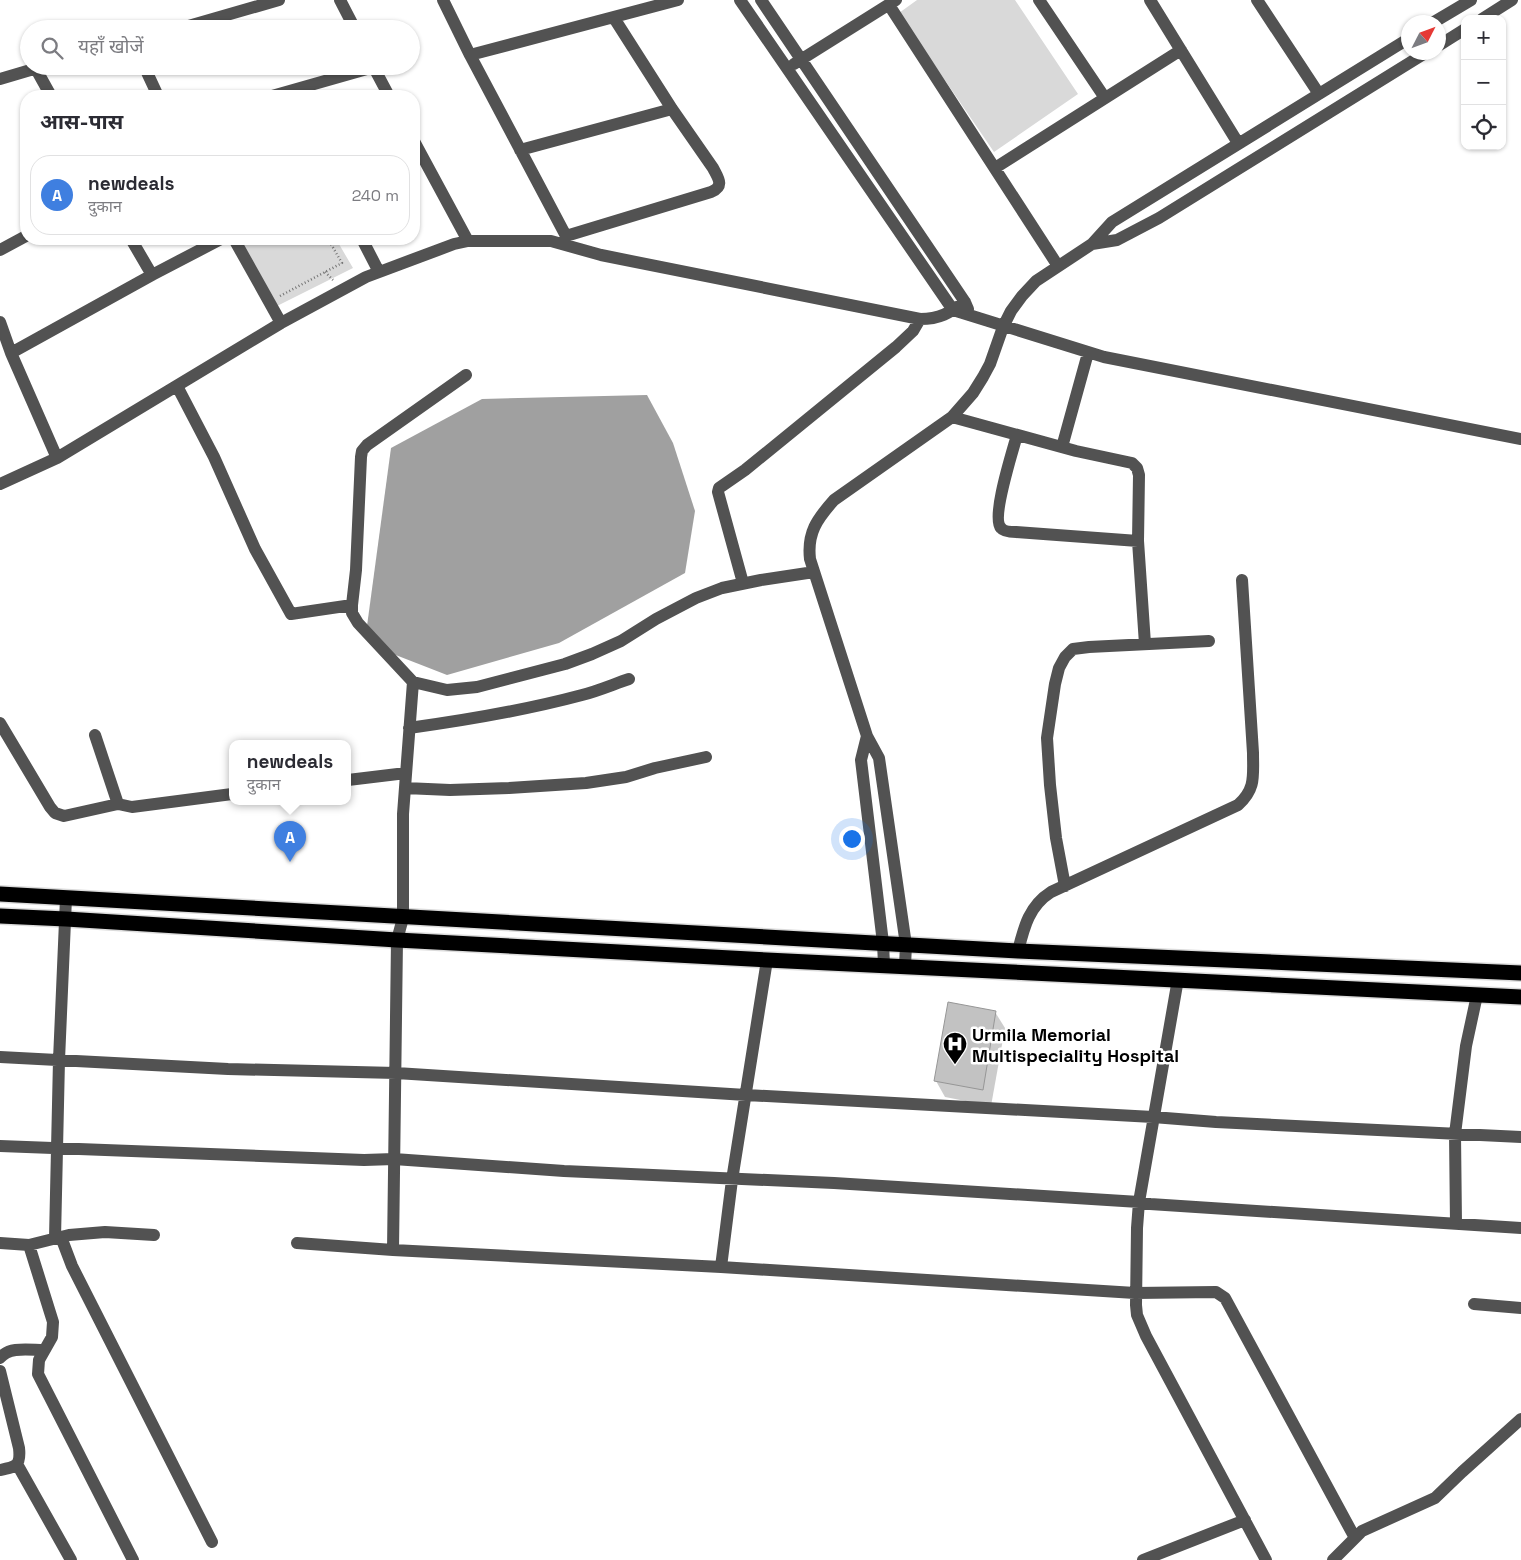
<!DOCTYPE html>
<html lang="hi">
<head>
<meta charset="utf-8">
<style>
  :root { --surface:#fff; --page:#f2f2f3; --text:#2b2b33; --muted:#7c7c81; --line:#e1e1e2; --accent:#ea580c }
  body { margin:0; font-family:"Space Grotesk","Noto Sans Devanagari",sans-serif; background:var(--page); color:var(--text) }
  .controls { position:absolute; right:15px; top:15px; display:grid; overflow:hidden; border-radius:10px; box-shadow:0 1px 4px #0004 }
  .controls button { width:45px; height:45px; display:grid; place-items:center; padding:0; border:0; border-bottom:1px solid var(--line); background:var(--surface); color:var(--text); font:25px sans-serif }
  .compass { position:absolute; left:1401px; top:15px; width:45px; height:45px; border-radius:50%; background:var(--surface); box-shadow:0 1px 4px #0004; rotate:48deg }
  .you { position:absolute; left:851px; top:838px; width:18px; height:18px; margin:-12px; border:4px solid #fff; border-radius:50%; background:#1a73e8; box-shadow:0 0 0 8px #1a73e833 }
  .badge { display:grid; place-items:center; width:32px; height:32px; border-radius:50%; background:var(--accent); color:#fff; font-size:16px; font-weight:700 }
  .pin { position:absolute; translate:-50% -41px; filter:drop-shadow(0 1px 2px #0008) }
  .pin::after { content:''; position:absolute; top:26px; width:18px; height:15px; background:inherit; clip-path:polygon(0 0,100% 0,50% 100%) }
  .popup { position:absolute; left:229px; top:740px; width:122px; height:65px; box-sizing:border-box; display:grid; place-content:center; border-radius:10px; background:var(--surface); filter:drop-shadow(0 1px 4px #0005); font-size:16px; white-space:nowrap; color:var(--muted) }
  .popup b { font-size:19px; color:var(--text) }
  .popup::after { content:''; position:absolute; left:50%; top:100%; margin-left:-10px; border:10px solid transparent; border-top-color:var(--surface) }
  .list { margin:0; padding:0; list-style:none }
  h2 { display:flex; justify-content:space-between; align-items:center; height:65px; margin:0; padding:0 20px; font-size:21px }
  h2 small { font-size:16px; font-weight:400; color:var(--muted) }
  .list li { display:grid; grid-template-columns:32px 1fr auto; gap:15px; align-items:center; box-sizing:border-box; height:80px; margin:0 10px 10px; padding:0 10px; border:1px solid var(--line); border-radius:20px }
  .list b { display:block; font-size:19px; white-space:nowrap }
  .list p { margin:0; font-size:16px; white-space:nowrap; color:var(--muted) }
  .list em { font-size:16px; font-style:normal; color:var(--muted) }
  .icon { flex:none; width:28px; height:28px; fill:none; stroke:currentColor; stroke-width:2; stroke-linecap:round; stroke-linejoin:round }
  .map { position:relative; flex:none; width:1521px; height:1560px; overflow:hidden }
  .search { position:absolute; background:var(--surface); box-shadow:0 1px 4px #0004; left:20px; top:20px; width:400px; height:55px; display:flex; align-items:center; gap:12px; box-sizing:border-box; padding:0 18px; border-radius:28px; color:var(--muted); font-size:19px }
  .panel { position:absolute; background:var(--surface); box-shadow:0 1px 4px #0004; left:20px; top:90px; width:400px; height:155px; border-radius:20px }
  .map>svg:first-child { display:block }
  .green { fill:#d9d9d9 }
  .water { fill:#a0a0a0 }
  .shadow { fill:#0003 }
  .building { fill:#c2c2c2; stroke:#969696 }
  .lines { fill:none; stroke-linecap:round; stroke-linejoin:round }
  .highway-casing { stroke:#dbdbdb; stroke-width:18 }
  .path { stroke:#747474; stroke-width:2.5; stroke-dasharray:1 2.5; stroke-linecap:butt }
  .minor { stroke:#525252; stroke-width:12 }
  .highway { stroke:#000; stroke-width:15 }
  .labels { text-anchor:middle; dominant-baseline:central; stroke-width:5; stroke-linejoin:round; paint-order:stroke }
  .poi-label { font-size:18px; font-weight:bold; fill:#000; stroke:#fff; text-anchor:start }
</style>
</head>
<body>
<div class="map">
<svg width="1521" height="1560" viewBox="0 0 1521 1560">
  <rect width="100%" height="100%" fill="#fff"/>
  <!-- green -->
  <path class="green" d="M917,0h98l63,94 -84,58 -95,-139z
    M238,239h98l17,29 -78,39z"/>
  <!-- water -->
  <path class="water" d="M647,395l26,48 22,68 -10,62 -126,70 -112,32 -59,-23 -21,-26 24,-178 91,-49z"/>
  <!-- shadow -->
  <path class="shadow" d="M995,1012l10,16 -14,78 -46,-9 -9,-16z"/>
  <!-- building -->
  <path class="building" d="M948,1002l48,9 -13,79 -49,-9z"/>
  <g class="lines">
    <defs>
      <path id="highway" d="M0,894l1018,57 503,22
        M0,916l66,3 331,21 370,20 754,37"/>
    </defs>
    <!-- highway casing -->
    <use href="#highway" class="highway-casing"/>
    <!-- path -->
    <path class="path" d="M325,272l8,8
      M280,296l62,-33 -14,-24"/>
    <!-- minor -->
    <path class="minor" d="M340,0l15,29
      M443,0l27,55 96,181 -2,6
      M740,0l213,310 151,47 417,82
      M761,0l204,302 3,7
      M1039,0l66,98
      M1150,0l88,143
      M1257,0l62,94
      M889,5l169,261
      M1482,19l30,-19
      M1434,22l37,-22
      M178,29l101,-29
      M1438,46l27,-17
      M470,55l208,-55
      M794,64l102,-64
      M144,66l14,30
      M373,66l16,30
      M36,69l15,27
      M0,79l44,-13
      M272,96l102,-29
      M414,141l54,100
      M520,150l152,-41
      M995,168l186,-118
      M566,236l145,-44c14,-6 7,-14 2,-24l-41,-59 -58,-91
      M131,239l21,36
      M234,239l47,84
      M362,239l17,33
      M1092,244l25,-4 42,-22 268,-166
      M0,250l26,-14
      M0,322l11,31 46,105
      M11,353l141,-78 69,-36
      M466,375l-99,70 -5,6 -1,6 -5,113 -4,35v8l6,10 55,59 34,8 30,-3 88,-23 27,-10 29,-13 35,-22 40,-21 26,-10 39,-8 53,-8
      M177,386l37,71 41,92 36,65 61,-9
      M952,417l124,34 56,12 5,5 2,7 -1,66 7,103
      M1017,435c-4,15 -26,83 -16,93 3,4 11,4 15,4l122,9
      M1062,447l26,-94
      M0,484l57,-26 224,-135 85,-46 88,-33 14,-3h83l50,14 319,64c20,0 29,-6 45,-17
      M743,583l-25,-91 1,-4 26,-18 151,-123 17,-16 7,-12
      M0,723l50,84 5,6 9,3 54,-12
      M409,728c58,-8 117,-18 173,-33 16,-4 32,-11 47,-16
      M95,735l23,69 14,3 100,-13
      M867,736l-6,24 22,183 1,22
      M348,780l58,-7
      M405,788l45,2 59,-2 77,-5 40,-6 29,-9 51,-11
      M1065,886l-9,-48 -6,-53 -3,-47 8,-54 4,-16 6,-11 8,-8 16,-2 120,-6
      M1018,951c6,-24 11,-45 33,-59l187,-87c18,-16 15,-29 15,-52l-11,-173
      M905,966l1,-21 -27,-187 -12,-22 -57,-177c-3,-26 7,-40 24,-59l118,-83 21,-24 10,-16 7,-13 13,-37 8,-16 11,-15 14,-15 56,-37 20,-22 296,-183
      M1178,979l-39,223 -2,26 -1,77 1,10 9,21 120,224
      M0,1057l228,12 168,4 350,22 407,22 63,5 305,15
      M0,1146l364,14 30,-1 170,12 270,12 305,19 11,2 371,24
      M1456,1224l-1,-90 11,-88 11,-51
      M61,1237l11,29 140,276
      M55,1238l4,-178 7,-162
      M0,1243l29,2 40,-10 36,-3 49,3
      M297,1243l96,7 328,17 414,26 81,-1 9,6 130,240
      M29,1245l24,77 -1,15 -13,23 -1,14 95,186
      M393,1250l4,-310 6,-22v-104l10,-132
      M721,1267l11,-87 35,-220
      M1474,1304l47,4
      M0,1358c9,-12 30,-8 44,-8
      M0,1371l19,77c2,18 -3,19 -19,22
      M17,1464l54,96
      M1143,1560l102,-40
      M1333,1560l29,-29 73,-33 27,-26 59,-53"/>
    <!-- highway -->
    <use href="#highway" class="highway"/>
  </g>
  <!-- icons -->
  <defs>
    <symbol id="hospital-pin" viewBox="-11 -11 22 30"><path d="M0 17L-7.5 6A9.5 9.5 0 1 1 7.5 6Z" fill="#000" stroke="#fff"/><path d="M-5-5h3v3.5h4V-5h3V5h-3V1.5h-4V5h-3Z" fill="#fff"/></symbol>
  </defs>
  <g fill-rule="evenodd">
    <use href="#hospital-pin" x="941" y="1030" width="28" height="38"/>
  </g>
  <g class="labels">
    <!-- poi labels -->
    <g class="poi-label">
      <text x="972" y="1034">Urmila Memorial<tspan x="972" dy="21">Multispeciality Hospital</tspan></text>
    </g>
  </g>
</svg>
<div class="controls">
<button>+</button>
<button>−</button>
<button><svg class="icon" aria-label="locate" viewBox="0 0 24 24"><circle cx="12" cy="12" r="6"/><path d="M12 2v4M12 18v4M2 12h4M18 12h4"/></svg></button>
</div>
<svg class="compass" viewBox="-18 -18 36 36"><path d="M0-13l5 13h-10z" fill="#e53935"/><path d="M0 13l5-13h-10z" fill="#7c7c81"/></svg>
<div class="you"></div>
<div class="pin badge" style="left:290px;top:862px;background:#3f7fe0">A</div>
<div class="popup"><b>newdeals</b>दुकान</div>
<div class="search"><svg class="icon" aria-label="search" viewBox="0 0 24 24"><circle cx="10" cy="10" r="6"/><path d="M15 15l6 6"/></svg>यहाँ खोजें</div>
<section class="panel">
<h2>आस-पास<small></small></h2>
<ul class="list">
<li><span class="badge" style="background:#3f7fe0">A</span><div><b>newdeals</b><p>दुकान</p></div><em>240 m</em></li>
</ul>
</section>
</div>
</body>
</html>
